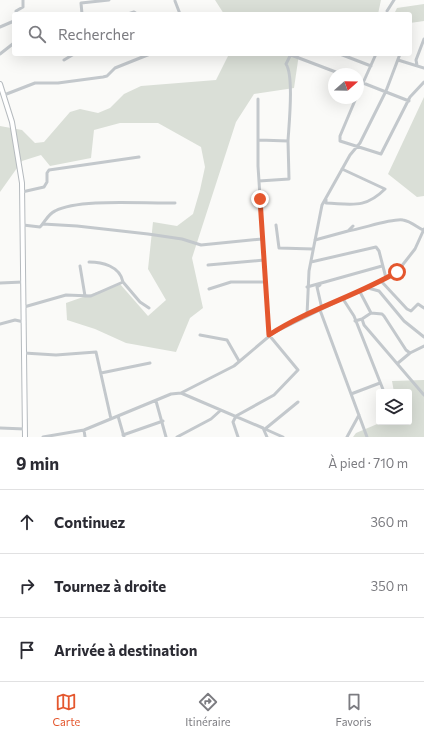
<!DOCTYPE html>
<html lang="fr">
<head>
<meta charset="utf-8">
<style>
  :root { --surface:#fff; --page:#f7f7f7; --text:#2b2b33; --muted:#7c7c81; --line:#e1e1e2; --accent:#e4572e }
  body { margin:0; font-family:Commissioner,sans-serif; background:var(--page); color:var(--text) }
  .controls { position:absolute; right:12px; bottom:12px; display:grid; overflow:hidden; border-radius:4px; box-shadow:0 4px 16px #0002 }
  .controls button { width:36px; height:36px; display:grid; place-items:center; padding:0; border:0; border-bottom:1px solid var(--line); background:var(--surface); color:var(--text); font:20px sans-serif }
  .compass { position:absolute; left:328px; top:68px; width:36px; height:36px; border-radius:50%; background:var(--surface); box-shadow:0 4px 16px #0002; rotate:70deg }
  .stop { position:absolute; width:12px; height:12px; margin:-9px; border:3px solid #e4572e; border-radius:50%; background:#fff }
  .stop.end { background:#e4572e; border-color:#fff; box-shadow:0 1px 4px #0008 }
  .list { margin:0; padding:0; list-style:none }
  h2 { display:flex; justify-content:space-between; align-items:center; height:52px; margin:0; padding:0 16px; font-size:17px }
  h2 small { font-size:13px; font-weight:400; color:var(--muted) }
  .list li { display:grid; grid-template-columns:26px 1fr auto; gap:12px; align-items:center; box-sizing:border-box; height:64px; padding:0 16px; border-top:1px solid var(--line) }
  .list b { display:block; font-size:15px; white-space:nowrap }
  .list em { font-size:13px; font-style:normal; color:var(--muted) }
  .icon { flex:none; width:22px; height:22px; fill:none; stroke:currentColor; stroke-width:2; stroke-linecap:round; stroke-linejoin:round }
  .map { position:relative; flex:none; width:424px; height:437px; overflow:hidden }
  .search { position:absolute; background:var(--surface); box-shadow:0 4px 16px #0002; left:12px; right:12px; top:12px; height:44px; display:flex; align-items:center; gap:10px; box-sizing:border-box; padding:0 14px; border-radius:4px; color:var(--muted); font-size:15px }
  .sheet { height:244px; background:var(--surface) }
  nav { display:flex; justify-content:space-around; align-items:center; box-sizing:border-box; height:56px; border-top:1px solid var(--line); background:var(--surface); font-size:11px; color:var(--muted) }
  nav a { display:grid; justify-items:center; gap:2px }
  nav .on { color:var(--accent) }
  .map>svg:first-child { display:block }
  .green { fill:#dadfd7 }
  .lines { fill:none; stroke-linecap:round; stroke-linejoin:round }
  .major-casing { stroke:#b5babe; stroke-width:6 }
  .minor { stroke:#c3c8cc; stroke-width:3 }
  .major { stroke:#fff; stroke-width:4 }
  .route { stroke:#e4572e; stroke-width:5 }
</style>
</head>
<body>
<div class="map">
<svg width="424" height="437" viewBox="0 0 424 437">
  <rect width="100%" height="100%" fill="#fafaf8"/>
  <!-- green -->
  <path class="green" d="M215,0h166l-3,14h-154z
    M424,4v17l-14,2v-9h-16l3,-6z
    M229,54h70l-5,34 -40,6 -18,28 -44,136 11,50 -13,10 -14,34 -50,-9 -31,-14 -28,-9 -1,-17 54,-19 28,32 18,-16 -18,-31 5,-47 24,4 16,-12 7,-24 5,-23 -4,-20 -43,-24h-38l-26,7 -3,28 -41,8 -9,-11 -19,6 -22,31v-66l22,4 13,13 9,-1 26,-30 10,-3 18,4 12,-5 14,-14 17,-8 75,-6z
    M424,97v99l-7,1 -29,-23z
    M424,380v57h-71l3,-4 26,-11h27v-30h-15l-2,-11z"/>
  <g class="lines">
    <defs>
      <path id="major" d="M0,84l12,38 10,61 3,254"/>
    </defs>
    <!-- major casing -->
    <use href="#major" class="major-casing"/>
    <!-- minor -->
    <path class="minor" d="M175,1l5,13
      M387,11l7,-11
      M16,14v-3l7,-4v-7
      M82,14l-1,-11 28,-3
      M86,14h10
      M128,14l6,-2 3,2
      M0,27l14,-6
      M0,54l14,-11
      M340,54l31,12
      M291,55l50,19
      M64,60l10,-6
      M398,60l26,8
      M417,65l-1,-5 8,-21
      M358,81l51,20
      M358,94l18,-40
      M4,95l31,-12h23l45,-6 4,-1 8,-8 35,-14
      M356,98l-16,38v5l41,13 29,-57 14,-15
      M288,141c1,-17 6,-65 -2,-77l5,-10
      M259,181l30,-2 -1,-38 -29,-1
      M22,192l22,-5 3,-5v-9l2,-3 90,-13
      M326,199v4c26,1 39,6 59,-14l-43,-20
      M43,224l34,2 71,8 34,5 19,6 61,-6
      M23,225l17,2c5,-5 8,-13 15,-16 25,-13 90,-7 120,-8
      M276,225l3,23 34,1
      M348,231c14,-2 44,-13 55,-11 7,1 14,7 20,10
      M315,240l33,-9 5,-5
      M89,262c13,0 31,4 34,20
      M311,262l65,-15 3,4 7,27
      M208,265l56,-5
      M80,266l5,30
      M381,281l26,28 4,2 7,-7 6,4
      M0,283l23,-1
      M320,285l-3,2 5,22
      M307,287l75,-21
      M368,288l11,3 25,30 20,16
      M209,289l22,-7h34
      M360,292l11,21 11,1 2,2 22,34 4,3 14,-7
      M343,299l11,17 30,76
      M24,307l42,-12 25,1 32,-14 17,20 9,6
      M320,310l47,127
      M307,315l2,-44 13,-66 28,-50 10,-12 26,-52 14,-37
      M362,319l2,6 60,70
      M355,321l7,-2 9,-6
      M0,324l15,-4 9,2
      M200,335l27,5 12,21
      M24,353l32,2 40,-3 15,67
      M398,363l12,-10
      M101,373l49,-10
      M181,393l82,35 4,9
      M351,394l29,-11
      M156,401l10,36
      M118,416l6,21
      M0,428l25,1
      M84,430l1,7
      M123,435l40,-14
      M43,437l41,-7 87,-36 10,-1 53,-27 39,-33 124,-61 18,-23 9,-20
      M177,437l34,-18 10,-9
      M238,437l-5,-15 3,-6 38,-21 24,-25 -29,-35 -11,-169v-67
      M283,437l-18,-8 33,-27
      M347,437l12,-22"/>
    <!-- major -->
    <use href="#major" class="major"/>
  </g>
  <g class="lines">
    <!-- route -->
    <path class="route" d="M260,199l9,136c40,-26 87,-39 128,-63"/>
  </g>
</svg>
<div class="controls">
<button><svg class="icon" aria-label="layers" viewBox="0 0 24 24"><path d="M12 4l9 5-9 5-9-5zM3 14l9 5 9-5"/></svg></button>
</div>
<svg class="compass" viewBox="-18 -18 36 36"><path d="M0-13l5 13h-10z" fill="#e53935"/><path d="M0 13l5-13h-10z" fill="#7c7c81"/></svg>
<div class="stop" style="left:397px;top:272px"></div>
<div class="stop end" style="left:260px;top:199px"></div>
<div class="search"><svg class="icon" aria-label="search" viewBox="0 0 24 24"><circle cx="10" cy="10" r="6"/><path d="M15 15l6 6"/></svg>Rechercher</div>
</div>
<section class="sheet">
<h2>9 min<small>À pied · 710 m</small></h2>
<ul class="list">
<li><svg class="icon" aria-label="ahead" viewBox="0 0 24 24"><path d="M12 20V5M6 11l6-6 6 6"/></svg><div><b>Continuez</b></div><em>360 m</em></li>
<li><svg class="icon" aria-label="right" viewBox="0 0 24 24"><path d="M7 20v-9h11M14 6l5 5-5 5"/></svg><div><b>Tournez à droite</b></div><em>350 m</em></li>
<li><svg class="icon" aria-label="arrive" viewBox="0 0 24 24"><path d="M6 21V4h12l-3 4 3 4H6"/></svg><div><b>Arrivée à destination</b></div></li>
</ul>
</section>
<nav>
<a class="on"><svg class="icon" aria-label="map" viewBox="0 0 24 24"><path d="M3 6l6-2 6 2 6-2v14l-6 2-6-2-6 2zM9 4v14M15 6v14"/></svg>Carte</a>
<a><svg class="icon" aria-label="directions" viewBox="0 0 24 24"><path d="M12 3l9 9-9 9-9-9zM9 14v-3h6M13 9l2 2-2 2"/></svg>Itinéraire</a>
<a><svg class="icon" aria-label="saved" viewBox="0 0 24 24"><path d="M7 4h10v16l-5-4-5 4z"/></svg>Favoris</a>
</nav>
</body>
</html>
